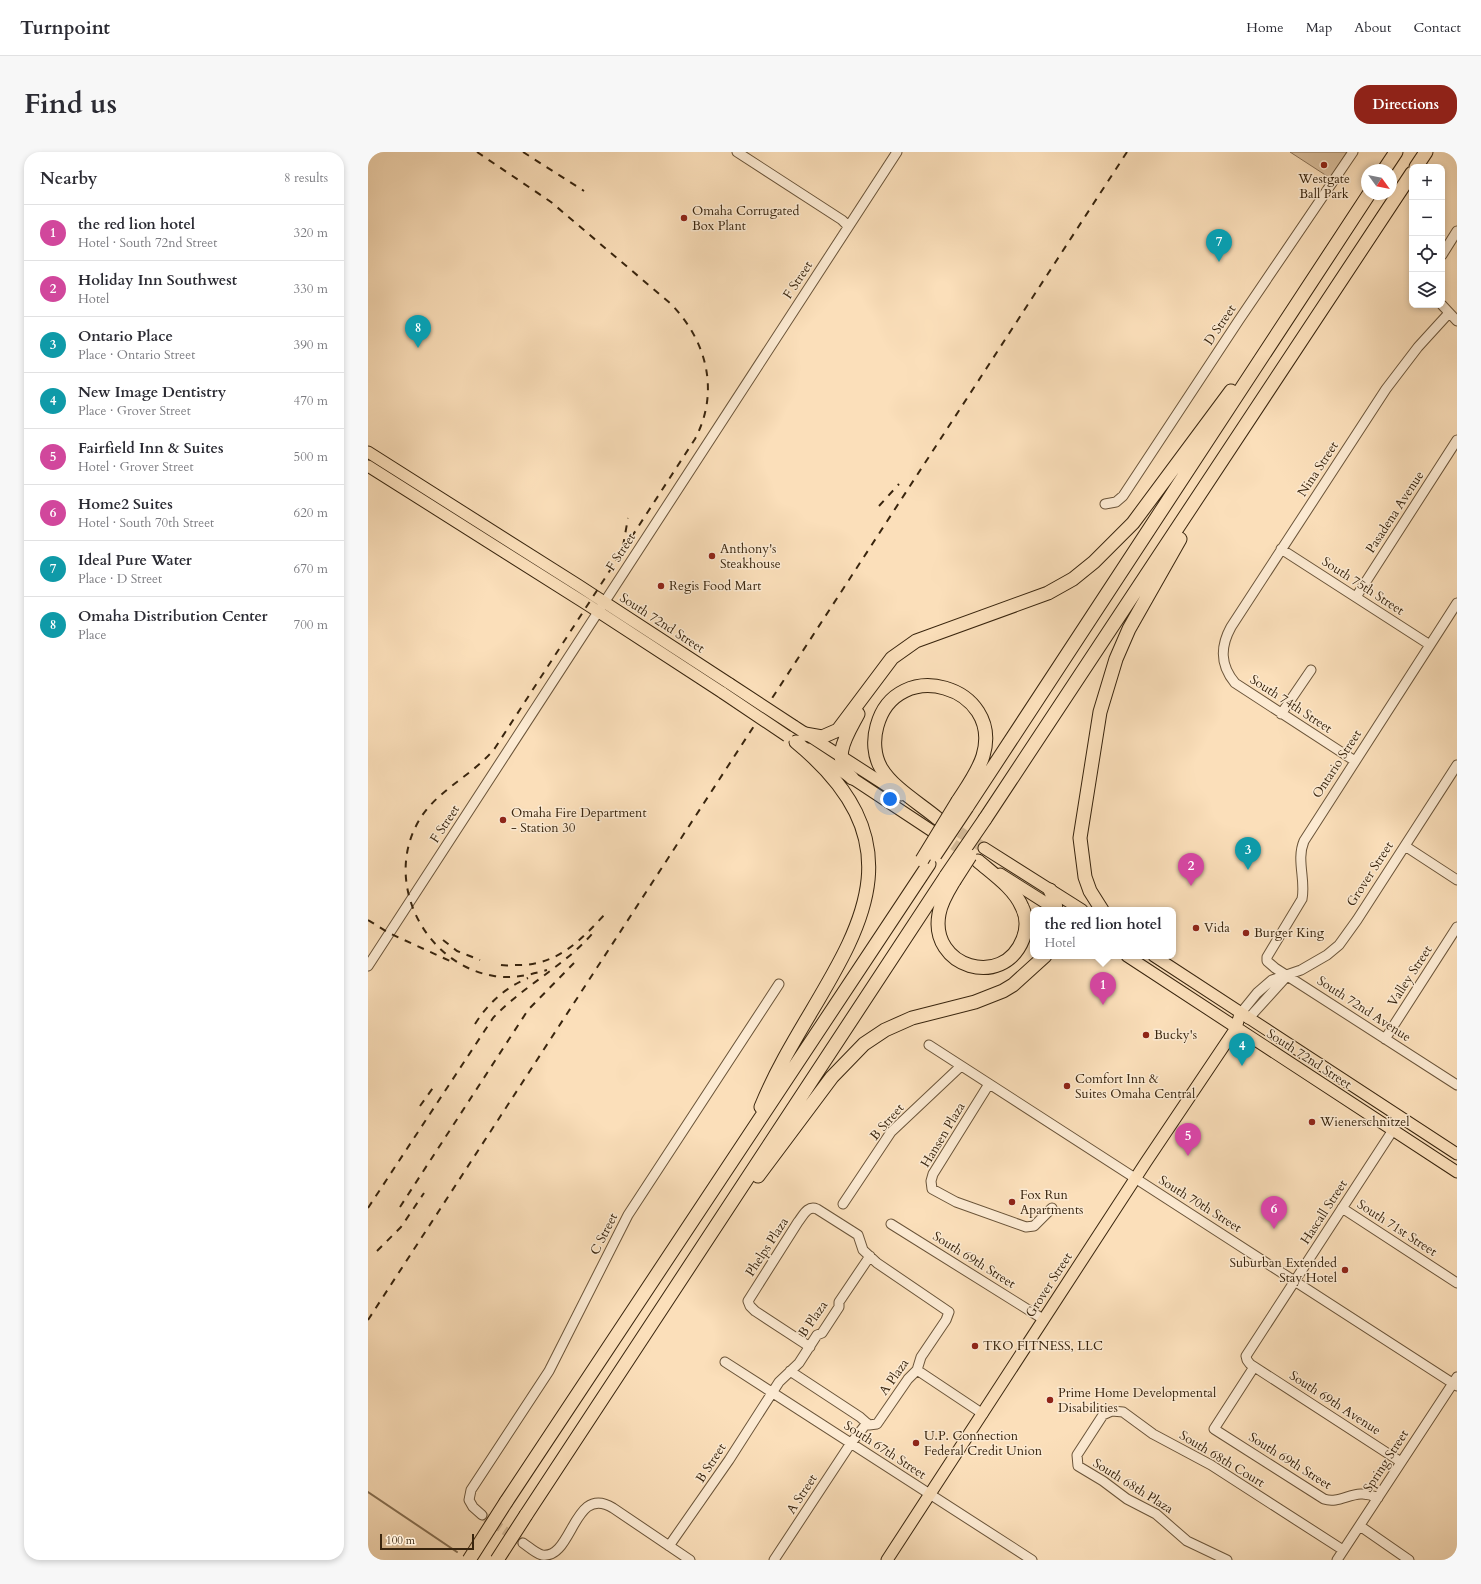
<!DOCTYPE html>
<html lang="en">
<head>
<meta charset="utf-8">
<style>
  :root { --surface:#fff; --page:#f7f7f7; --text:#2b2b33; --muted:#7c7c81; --line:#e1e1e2; --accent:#8f2418 }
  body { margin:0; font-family:Cardo,serif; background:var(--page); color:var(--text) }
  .controls { position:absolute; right:12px; top:12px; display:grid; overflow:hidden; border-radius:8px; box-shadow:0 2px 6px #0003 }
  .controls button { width:36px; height:36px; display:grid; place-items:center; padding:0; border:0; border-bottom:1px solid var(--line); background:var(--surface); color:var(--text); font:20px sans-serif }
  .compass { position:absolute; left:993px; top:12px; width:36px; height:36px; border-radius:50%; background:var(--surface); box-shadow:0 2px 6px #0003; rotate:123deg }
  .scale { position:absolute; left:12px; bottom:10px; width:94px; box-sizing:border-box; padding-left:4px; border:2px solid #39250e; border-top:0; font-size:11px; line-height:14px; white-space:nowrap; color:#39250e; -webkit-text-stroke:3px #fcead2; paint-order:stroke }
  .you { position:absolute; left:522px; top:647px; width:14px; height:14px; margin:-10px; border:3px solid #fff; border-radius:50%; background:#1a73e8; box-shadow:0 0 0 6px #1a73e833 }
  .badge { display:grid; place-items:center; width:26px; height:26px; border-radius:50%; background:var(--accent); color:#fff; font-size:13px; font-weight:700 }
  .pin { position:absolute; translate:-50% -33px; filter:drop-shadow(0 1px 2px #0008) }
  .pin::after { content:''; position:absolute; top:21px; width:14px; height:12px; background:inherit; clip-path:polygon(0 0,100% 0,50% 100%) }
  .popup { position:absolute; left:662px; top:755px; width:146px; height:52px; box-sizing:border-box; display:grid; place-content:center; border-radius:8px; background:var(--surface); filter:drop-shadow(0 1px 3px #0005); font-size:13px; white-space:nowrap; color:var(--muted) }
  .popup b { font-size:15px; color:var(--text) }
  .popup::after { content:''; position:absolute; left:50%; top:100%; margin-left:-8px; border:8px solid transparent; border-top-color:var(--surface) }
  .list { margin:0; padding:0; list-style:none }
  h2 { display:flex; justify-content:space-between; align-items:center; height:52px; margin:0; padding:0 16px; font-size:17px }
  h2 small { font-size:13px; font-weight:400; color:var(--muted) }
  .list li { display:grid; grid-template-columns:26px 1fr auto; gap:12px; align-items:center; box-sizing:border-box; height:56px; padding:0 16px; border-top:1px solid var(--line) }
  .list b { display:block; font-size:15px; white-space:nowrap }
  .list p { margin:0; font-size:13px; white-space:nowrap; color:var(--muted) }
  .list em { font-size:13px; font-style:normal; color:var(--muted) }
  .icon { flex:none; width:22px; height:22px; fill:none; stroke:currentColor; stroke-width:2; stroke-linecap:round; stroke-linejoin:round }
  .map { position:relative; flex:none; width:1089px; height:1408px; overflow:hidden; border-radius:16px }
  header { display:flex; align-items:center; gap:24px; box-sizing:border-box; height:56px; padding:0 20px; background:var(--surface); border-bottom:1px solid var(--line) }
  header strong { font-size:19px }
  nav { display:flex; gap:22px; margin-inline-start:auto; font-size:14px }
  .intro { display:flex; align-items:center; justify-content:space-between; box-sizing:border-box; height:96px; padding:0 24px }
  h1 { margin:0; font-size:28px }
  .button { padding:10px 18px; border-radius:16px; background:var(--accent); color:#fff; font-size:14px; font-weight:700 }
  main { display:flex; gap:24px; padding:0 24px }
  aside { flex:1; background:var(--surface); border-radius:16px; box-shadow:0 2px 6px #0003 }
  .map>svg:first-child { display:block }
  .green { fill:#dabf9d; stroke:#8a7256 }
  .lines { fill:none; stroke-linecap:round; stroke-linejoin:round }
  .stream { stroke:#866f52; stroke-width:2 }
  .minor-tunnel { stroke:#d4ba98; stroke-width:9; stroke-dasharray:9 4.5; stroke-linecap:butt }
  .major-tunnel { stroke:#d4ba98; stroke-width:11; stroke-dasharray:11 5.5; stroke-linecap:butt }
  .minor-casing { stroke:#6a5439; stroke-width:11 }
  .major-casing { stroke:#39250e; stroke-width:13 }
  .highway-casing { stroke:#39250e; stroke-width:15 }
  .minor { stroke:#fcead2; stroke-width:9 }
  .major { stroke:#fbdfba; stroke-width:11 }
  .highway { stroke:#fbdfba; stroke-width:13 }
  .rail { stroke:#39250e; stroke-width:2; stroke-dasharray:7 7; stroke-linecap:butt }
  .major-bridge-casing { stroke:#39250e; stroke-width:13; stroke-linecap:butt }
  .highway-bridge-casing { stroke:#39250e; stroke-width:15; stroke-linecap:butt }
  .major-bridge { stroke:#fbdfba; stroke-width:11 }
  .highway-bridge { stroke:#fbdfba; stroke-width:13 }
  .poi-dot { fill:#8f2418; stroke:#fcead2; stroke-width:1.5 }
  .labels { text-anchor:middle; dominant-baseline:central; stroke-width:3; stroke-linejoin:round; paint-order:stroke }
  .poi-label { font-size:13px; fill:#39250e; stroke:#fcead2; text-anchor:start }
  .street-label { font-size:13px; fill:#39250e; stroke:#fcead2 }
</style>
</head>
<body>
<header>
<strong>Turnpoint</strong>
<nav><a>Home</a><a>Map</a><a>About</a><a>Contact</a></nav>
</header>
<div class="intro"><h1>Find us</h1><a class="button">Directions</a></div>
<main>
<aside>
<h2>Nearby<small>8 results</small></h2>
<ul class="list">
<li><span class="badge" style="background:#d1479c">1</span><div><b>the red lion hotel</b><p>Hotel · South 72nd Street</p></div><em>320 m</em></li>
<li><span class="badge" style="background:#d1479c">2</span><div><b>Holiday Inn Southwest</b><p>Hotel</p></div><em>330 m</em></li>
<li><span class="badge" style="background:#0f9aa8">3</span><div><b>Ontario Place</b><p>Place · Ontario Street</p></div><em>390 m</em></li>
<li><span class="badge" style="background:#0f9aa8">4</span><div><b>New Image Dentistry</b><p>Place · Grover Street</p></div><em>470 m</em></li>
<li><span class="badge" style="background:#d1479c">5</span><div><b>Fairfield Inn &amp; Suites</b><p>Hotel · Grover Street</p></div><em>500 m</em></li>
<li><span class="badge" style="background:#d1479c">6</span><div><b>Home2 Suites</b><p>Hotel · South 70th Street</p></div><em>620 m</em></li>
<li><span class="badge" style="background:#0f9aa8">7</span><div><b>Ideal Pure Water</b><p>Place · D Street</p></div><em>670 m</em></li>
<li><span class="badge" style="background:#0f9aa8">8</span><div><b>Omaha Distribution Center</b><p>Place</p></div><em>700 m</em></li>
</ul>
</aside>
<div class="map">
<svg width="1089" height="1408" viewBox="0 0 1089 1408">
  <rect width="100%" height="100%" fill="#fbdfba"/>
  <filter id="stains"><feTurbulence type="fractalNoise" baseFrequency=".005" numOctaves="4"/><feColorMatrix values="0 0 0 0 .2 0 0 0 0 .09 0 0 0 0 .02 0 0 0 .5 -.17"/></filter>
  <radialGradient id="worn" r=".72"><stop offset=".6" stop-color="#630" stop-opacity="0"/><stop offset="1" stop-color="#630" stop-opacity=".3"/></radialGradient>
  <!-- green -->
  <path class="green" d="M922,0h57l-17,26z"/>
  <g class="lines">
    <!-- stream -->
    <path class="stream" d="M0,1340l89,60"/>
    <!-- minor-tunnel -->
    <path class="minor-tunnel" d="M114,1363l41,28"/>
    <!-- major-tunnel -->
    <path class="major-tunnel" d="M578,671l38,25
      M572,683l30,21"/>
    <defs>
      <path id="minor" d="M369,0l105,68 6,6
        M1074,103l15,-24
        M1074,153l15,16
        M737,352l11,-2 7,-6 116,-176 114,-168
        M913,397l149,96
        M988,445l101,-157
        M1089,451l-153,238c-8,19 2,39 -2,58l-35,58v4l8,7 182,117
        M913,562l30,-44
        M987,609l-120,-78c-15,-18 -15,-36 -4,-56l155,-238 32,-42 31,-34
        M1037,694l52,34
        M0,814l529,-814
        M872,862l17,-21 15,-13 29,-10 26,-15 12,-10 18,-25 100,-155
        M880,867l39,-43
        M1017,887l72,-112
        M561,893l528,341
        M621,932l-56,90 -2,7 1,8 24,13 70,25 8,-1 18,-18
        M1025,978l-147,226 1,4 3,4 151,98
        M475,1052l48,-72 70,-66
        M974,1056l115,75
        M523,1072l152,95
        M357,1210l307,198
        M886,1215l-40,62 110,70c18,6 31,-13 54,-1
        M549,1218l66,44
        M422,1219l70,46 9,8 8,-1 31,-45 9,-9 4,-13 25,-37 3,-8 -72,-49 -14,-13 -5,-15 -41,-26c-10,-4 -14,7 -19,13l-50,79 2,5 5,5 55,36
        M114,1363l-9,-8 -4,-7 2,-10 78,-119 79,-156 151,-231
        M992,1374l49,34
        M155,1391c6,4 12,10 19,12 31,5 31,-72 71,-47l77,52
        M301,1394l60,-86 50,-78 20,-19 18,-28 5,-2 17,-26v-5l31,-46
        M406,1408l77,-117 16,-20
        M859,1408l-40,-19 -31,-27 -29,-15 -24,-18 -25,-15 -1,-11 26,-40 9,-4 11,1 30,22 58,31 132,85
        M969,1408l120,-183"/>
      <path id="major" d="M0,300l210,133 152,99
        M0,314l220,139 135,88
        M426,574l107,69
        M440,597l124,82
        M616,696l98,62
        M632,722l57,36
        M759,804l330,216
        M786,804l303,198
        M519,1408l259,-398 90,-134 4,-14"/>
      <path id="highway" d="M1048,15l10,-15
        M1016,18l12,-18
        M437,582l17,3 16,-7 54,-72 24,-17 132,-48 25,-14 21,-17 39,-39 98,-132
        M484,626c-22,-20 -5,-43 6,-64
        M599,655l402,-613
        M569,666c-18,-15 -44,-30 -56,-50 -7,-12 -8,-28 -4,-42 19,-71 127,-40 106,30 -5,16 -16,31 -25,45
        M617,667l427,-646
        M586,729c-6,10 -13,21 -15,33 -10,53 64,76 84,25 4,-10 4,-22 -1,-32 -8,-19 -29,-33 -44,-46
        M682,738l5,11 1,9
        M734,758l-12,-19 -5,-14 -5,-39 20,-126 16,-53 13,-30 51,-90
        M393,955c54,-134 192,-236 35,-365
        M390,1024l74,-99 32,-33 21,-14 27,-12 63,-16 28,-11 10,-6 32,-29
        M138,1350l423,-638
        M158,1363l420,-639"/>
    </defs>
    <!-- minor casing -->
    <use href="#minor" class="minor-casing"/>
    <!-- major casing -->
    <use href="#major" class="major-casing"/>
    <!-- highway casing -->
    <use href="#highway" class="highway-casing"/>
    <!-- minor -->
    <use href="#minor" class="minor"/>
    <!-- major -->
    <use href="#major" class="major"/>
    <!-- highway -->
    <use href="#highway" class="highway"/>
    <!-- rail -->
    <path class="rail" d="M109,0l74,50 120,102c36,37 49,88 24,135l-200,309c-24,30 -62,43 -79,78 -31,61 11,139 78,150 19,3 35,-1 53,-6
      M155,0l61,39
      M511,354l20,-22
      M255,394l5,-28
      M0,768l21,13 61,28
      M75,788l14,11 23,9
      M133,813c6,1 12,0 18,0 39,0 63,-26 87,-52
      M107,872c14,-22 30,-36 53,-46
      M52,954l15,-21
      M32,1055l128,-197 46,-47
      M0,1056l125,-190c30,-32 70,-51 99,-84
      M9,1099l24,-24 23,-34
      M0,1168l759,-1168"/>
    <defs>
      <path id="major-bridge" d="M362,532l64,42
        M355,541l64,43"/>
      <path id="highway-bridge" d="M567,703l32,-48
        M554,708l36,-59
        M578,724l39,-57
        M586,729l16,-25
        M101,1408l37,-58
        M129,1408l29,-45"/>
    </defs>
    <!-- major-bridge casing -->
    <use href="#major-bridge" class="major-bridge-casing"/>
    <!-- highway-bridge casing -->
    <use href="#highway-bridge" class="highway-bridge-casing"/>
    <!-- major-bridge -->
    <use href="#major-bridge" class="major-bridge"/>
    <!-- highway-bridge -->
    <use href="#highway-bridge" class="highway-bridge"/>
  </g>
  <!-- markers -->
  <g class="poi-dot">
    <circle cx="956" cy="13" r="4"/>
    <circle cx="316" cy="66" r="4"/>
    <circle cx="344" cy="404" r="4"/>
    <circle cx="293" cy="434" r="4"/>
    <circle cx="135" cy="668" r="4"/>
    <circle cx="828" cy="776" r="4"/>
    <circle cx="878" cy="781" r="4"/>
    <circle cx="778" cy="883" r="4"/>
    <circle cx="699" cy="934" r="4"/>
    <circle cx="944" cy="970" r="4"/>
    <circle cx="644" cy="1050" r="4"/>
    <circle cx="977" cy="1118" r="4"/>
    <circle cx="607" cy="1194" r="4"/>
    <circle cx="682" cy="1248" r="4"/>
    <circle cx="548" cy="1291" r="4"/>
  </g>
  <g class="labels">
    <!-- poi labels -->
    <g class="poi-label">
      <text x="956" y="27" text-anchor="middle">Westgate<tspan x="956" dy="15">Ball Park</tspan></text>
      <text x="324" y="59">Omaha Corrugated<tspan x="324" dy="15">Box Plant</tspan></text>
      <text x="352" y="397">Anthony's<tspan x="352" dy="15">Steakhouse</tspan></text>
      <text x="301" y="434">Regis Food Mart</text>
      <text x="143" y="661">Omaha Fire Department<tspan x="143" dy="15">- Station 30</tspan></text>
      <text x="836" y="776">Vida</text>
      <text x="886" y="781">Burger King</text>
      <text x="786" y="883">Bucky's</text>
      <text x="707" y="927">Comfort Inn &amp;<tspan x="707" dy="15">Suites Omaha Central</tspan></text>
      <text x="952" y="970">Wienerschnitzel</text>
      <text x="652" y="1043">Fox Run<tspan x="652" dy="15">Apartments</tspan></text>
      <text x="969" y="1111" text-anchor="end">Suburban Extended<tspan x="969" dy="15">Stay Hotel</tspan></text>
      <text x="615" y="1194">TKO FITNESS, LLC</text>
      <text x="690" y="1241">Prime Home Developmental<tspan x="690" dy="15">Disabilities</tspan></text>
      <text x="556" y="1284">U.P. Connection<tspan x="556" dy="15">Federal Credit Union</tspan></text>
    </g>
    <!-- street labels -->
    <g class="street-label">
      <text transform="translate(430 128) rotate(-57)">F Street</text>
      <text transform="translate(852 173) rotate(-56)">D Street</text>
      <text transform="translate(950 317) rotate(-57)">Nina Street</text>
      <text transform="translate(1027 360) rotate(-57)">Pasadena Avenue</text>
      <text transform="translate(253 400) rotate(-57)">F Street</text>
      <text transform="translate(995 434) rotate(33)">South 75th Street</text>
      <text transform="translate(294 471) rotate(33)">South 72nd Street</text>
      <text transform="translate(923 552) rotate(33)">South 74th Street</text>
      <text transform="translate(969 612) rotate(-57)">Ontario Street</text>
      <text transform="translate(77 672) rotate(-57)">F Street</text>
      <text transform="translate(1002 722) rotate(-57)">Grover Street</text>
      <text transform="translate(1042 824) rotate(-57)">Valley Street</text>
      <text transform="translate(996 857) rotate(33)">South 72nd Avenue</text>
      <text transform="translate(941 907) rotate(33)">South 72nd Street</text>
      <text transform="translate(519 970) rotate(-49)">B Street</text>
      <text transform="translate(575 983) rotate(-59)">Hansen Plaza</text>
      <text transform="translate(832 1052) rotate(32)">South 70th Street</text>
      <text transform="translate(956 1060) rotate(-57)">Hascall Street</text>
      <text transform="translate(1029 1076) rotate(33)">South 71st Street</text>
      <text transform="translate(236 1082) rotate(-63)">C Street</text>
      <text transform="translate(399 1095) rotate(-57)">Phelps Plaza</text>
      <text transform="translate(606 1108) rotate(32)">South 69th Street</text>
      <text transform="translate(681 1133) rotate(-57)">Grover Street</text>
      <text transform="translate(445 1167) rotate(-55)">B Plaza</text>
      <text transform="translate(526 1225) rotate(-55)">A Plaza</text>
      <text transform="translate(967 1251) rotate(33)">South 69th Avenue</text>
      <text transform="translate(517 1298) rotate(33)">South 67th Street</text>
      <text transform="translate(854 1307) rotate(31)">South 68th Court</text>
      <text transform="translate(922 1309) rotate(32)">South 69th Street</text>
      <text transform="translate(1018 1309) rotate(-57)">Spring Street</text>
      <text transform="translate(343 1311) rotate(-57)">B Street</text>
      <text transform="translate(765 1334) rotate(32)">South 68th Plaza</text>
      <text transform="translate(434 1342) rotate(-57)">A Street</text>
    </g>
  </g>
  <rect width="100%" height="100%" filter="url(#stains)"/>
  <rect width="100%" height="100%" fill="url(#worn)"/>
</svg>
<div class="controls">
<button>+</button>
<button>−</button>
<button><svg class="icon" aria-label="locate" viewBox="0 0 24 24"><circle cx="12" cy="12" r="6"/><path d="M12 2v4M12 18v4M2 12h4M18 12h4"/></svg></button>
<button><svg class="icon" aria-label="layers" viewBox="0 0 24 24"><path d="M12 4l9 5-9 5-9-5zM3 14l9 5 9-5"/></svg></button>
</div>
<svg class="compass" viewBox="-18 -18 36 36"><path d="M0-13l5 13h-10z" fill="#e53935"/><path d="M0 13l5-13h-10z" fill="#7c7c81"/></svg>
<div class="scale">100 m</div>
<div class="you"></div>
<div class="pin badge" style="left:735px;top:853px;background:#d1479c">1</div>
<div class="popup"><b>the red lion hotel</b>Hotel</div>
<div class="pin badge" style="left:823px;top:734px;background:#d1479c">2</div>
<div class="pin badge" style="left:880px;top:718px;background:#0f9aa8">3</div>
<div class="pin badge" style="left:874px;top:914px;background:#0f9aa8">4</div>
<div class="pin badge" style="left:820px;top:1004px;background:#d1479c">5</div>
<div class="pin badge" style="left:906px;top:1077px;background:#d1479c">6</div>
<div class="pin badge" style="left:851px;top:110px;background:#0f9aa8">7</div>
<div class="pin badge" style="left:50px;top:196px;background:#0f9aa8">8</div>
</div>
</main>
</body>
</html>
